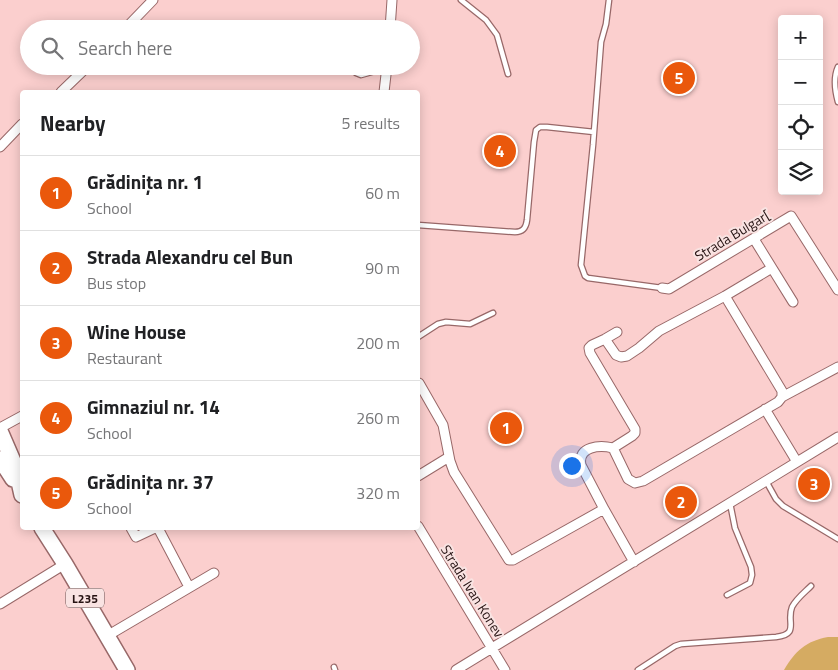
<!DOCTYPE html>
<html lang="en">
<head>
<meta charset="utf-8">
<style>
  :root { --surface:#fff; --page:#f6f6f6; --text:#202124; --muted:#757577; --line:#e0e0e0; --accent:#ea580c }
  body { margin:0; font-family:"Titillium Web",sans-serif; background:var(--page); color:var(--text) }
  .controls { position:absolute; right:15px; top:15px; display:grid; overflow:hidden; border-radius:5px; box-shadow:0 2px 12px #0003 }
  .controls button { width:45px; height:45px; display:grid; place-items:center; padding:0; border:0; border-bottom:1px solid var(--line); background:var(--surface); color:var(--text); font:25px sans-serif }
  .you { position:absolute; left:571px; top:465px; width:18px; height:18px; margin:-12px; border:4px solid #fff; border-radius:50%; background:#1a73e8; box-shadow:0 0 0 8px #1a73e833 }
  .badge { display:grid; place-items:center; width:32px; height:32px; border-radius:50%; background:var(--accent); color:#fff; font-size:16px; font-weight:700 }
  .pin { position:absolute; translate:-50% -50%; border:2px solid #fff; box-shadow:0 1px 5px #0006 }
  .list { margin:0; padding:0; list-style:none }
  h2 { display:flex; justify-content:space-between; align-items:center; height:65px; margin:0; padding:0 20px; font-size:21px }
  h2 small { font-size:16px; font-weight:400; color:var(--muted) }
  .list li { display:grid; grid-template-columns:32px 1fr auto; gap:15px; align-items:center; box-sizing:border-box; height:75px; padding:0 20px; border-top:1px solid var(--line) }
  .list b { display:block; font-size:19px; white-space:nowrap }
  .list p { margin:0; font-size:16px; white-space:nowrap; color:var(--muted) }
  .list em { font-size:16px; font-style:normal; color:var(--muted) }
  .icon { flex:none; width:28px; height:28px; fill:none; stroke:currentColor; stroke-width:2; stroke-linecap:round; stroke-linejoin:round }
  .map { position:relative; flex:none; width:838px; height:670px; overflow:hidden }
  .search { position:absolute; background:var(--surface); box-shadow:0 2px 12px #0003; left:20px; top:20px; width:400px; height:55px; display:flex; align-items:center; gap:12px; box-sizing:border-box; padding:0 18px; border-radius:28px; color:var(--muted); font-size:19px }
  .panel { position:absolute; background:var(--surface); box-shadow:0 2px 12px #0003; left:20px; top:90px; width:400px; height:440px; border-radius:5px }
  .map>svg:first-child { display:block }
  .green { fill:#d5ab62 }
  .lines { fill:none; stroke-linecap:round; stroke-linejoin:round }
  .service-casing { stroke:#986868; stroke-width:7 }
  .minor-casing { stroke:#986868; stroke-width:11 }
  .primary-casing { stroke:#986868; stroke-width:18 }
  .service { stroke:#fff; stroke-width:4.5 }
  .minor { stroke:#fff; stroke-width:9 }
  .primary { stroke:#fff; stroke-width:15 }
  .labels { text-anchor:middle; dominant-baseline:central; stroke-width:4; stroke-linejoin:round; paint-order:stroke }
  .shield { fill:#f9e3e2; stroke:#655150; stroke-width:1 }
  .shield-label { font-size:12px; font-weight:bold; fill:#251212 }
  .street-label { font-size:14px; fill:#251212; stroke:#f9e3e2 }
</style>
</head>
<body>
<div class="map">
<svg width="838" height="670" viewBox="0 0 838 670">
  <rect width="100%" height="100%" fill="#fbcfce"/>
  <!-- green -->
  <path class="green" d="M828,637h10v33h-54c11,-19 22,-29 44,-33z"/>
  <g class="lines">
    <defs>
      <path id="service" d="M461,0l25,20 11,15 11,39
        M609,0l-3,24 -5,18 -8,103 -12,120 4,11 3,2 74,10
        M315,27l1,2
        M352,66l4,7 5,2 25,-7
        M838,67c-5,11 -3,24 0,35
        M418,225l97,7c8,0 11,-4 12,-12l7,-78 2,-12 4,-3h7l47,5
        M418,337l20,-13 8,-2 24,2 23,-11
        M766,481l10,18 7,7 55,33
        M727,595l23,-12 2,-8 -1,-8 -16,-39 -5,-25
        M334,667l1,3
        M638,670l37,-24 6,-2 95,-7c24,-3 10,-15 16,-30 4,-8 13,-15 19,-21"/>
      <path id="minor" d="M125,29l28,-29
        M390,29l2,-29
        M61,92l27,-26
        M384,92l3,-26
        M0,147l22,-23
        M754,239l39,63
        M662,288l7,1 122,-73 47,74
        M725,296l57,95v6
        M605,339l11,16 5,2 6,-1 12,-8 20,-17 66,-35 47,-28
        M419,383l24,42 7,36 4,11 55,88h4l91,-51
        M765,409l32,53
        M0,428l22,-12
        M613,448l19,-12 3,-3v-4l-45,-76 -1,-5 3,-3 13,-6 12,-7
        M418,476l31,-19
        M418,526l87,144
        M131,528l5,9 19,-9
        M158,528l31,59
        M634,562l-30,-53 -23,-44c-4,-19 19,-20 32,-17l15,31 7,4 8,-2 135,-79 4,-5 56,-30
        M0,604l65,-40
        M107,636l107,-63
        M456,670l382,-233"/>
      <path id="primary" d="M0,431l16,37 6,27
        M0,459l13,20
        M42,528l23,36 62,106"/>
    </defs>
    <!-- service casing -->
    <use href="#service" class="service-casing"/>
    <!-- minor casing -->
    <use href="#minor" class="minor-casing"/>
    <!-- primary casing -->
    <use href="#primary" class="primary-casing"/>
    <!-- service -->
    <use href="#service" class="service"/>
    <!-- minor -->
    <use href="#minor" class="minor"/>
    <!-- primary -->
    <use href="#primary" class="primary"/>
  </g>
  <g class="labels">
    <!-- shield labels -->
    <rect class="shield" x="66" y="588.5" width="38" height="19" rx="4"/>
    <g class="shield-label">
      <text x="85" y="598">L235</text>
    </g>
    <!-- street labels -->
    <g class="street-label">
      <text transform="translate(732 235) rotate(-31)">Strada Bulgar[</text>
      <text transform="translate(473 591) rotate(58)">Strada Ivan Konev</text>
    </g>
  </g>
</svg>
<div class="controls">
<button>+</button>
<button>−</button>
<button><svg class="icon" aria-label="locate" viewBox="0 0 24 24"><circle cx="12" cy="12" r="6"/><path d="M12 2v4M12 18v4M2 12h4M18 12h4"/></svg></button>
<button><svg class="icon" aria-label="layers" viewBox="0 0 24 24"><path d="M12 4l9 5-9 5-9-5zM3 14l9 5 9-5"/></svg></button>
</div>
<div class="you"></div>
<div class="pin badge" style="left:506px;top:428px">1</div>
<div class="pin badge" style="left:681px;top:502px">2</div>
<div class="pin badge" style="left:814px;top:484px">3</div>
<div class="pin badge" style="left:500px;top:151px">4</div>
<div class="pin badge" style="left:679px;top:78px">5</div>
<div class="search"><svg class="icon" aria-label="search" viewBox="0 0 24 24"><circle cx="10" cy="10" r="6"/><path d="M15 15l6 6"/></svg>Search here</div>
<section class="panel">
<h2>Nearby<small>5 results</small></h2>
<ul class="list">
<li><span class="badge">1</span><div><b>Grădinița nr. 1</b><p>School</p></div><em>60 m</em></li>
<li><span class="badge">2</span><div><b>Strada Alexandru cel Bun</b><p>Bus stop</p></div><em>90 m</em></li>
<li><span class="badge">3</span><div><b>Wine House</b><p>Restaurant</p></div><em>200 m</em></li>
<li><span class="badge">4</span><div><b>Gimnaziul nr. 14</b><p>School</p></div><em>260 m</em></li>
<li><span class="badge">5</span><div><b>Grădinița nr. 37</b><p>School</p></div><em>320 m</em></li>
</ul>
</section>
</div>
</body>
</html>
